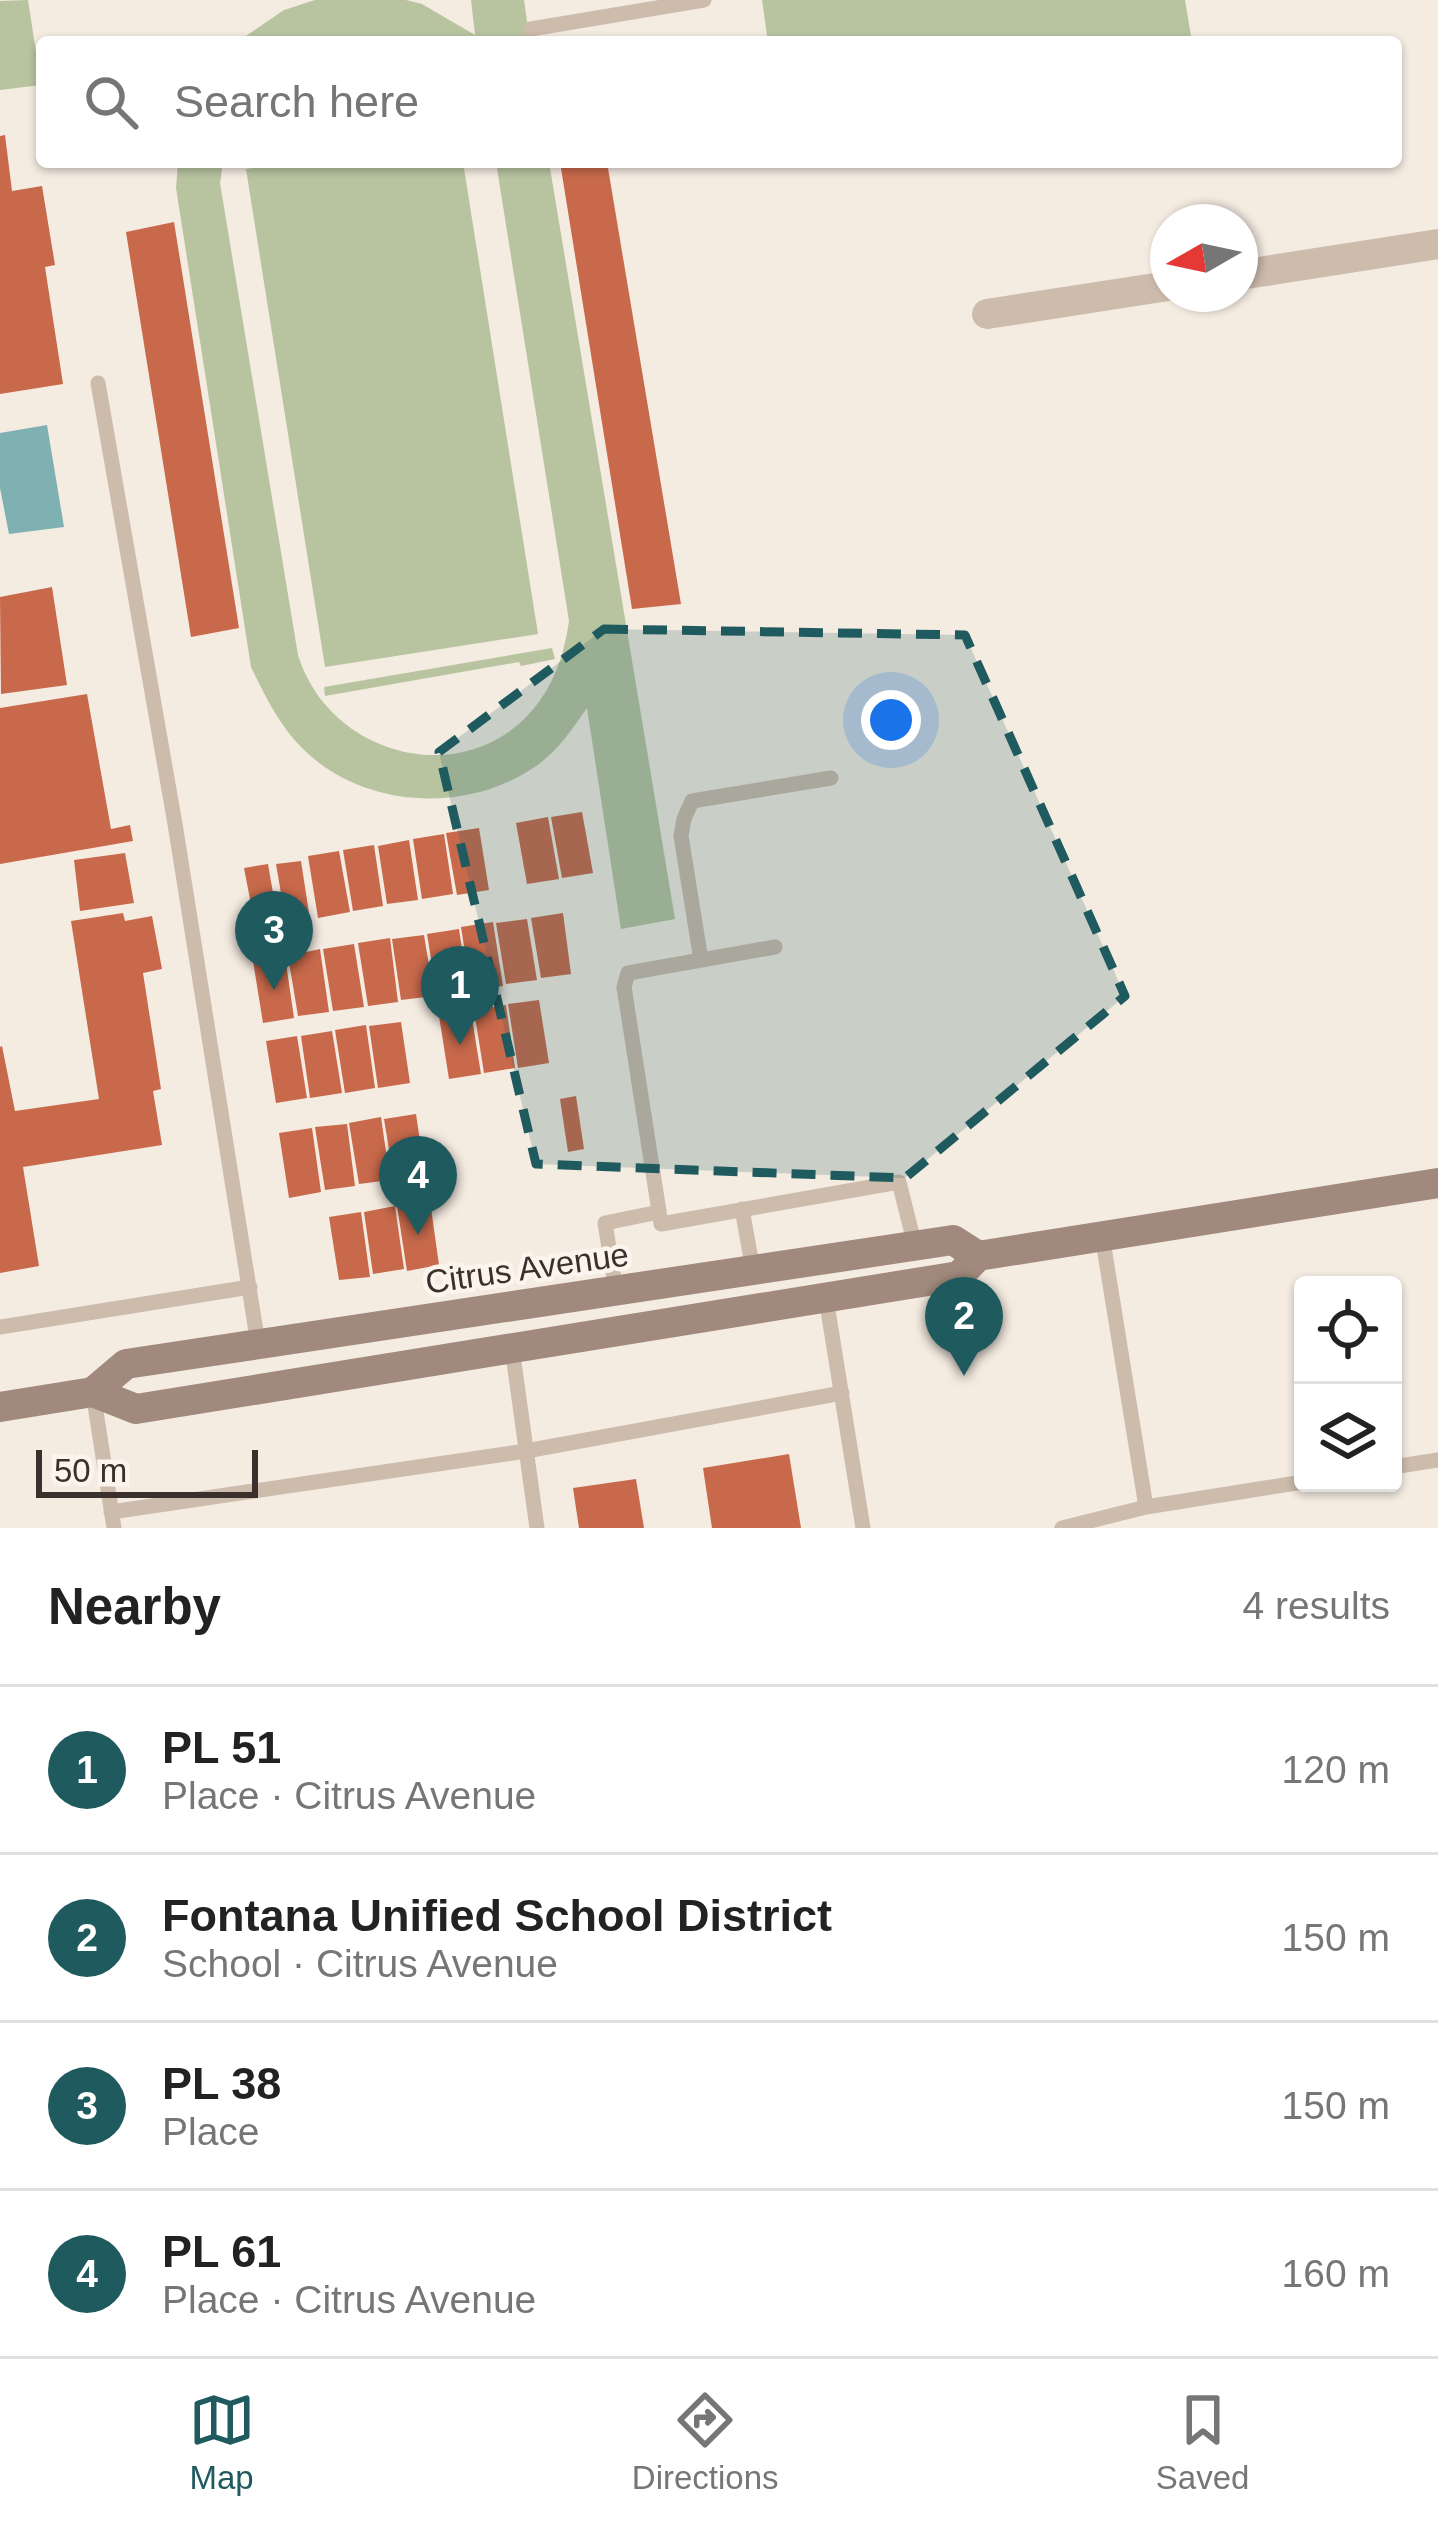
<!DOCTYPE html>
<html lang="en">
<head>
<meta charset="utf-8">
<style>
  :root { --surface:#fff; --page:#f6f6f6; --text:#222; --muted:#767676; --line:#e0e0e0; --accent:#1f5a5e }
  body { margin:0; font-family:Helvetica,sans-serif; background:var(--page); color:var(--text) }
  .controls { position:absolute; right:36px; bottom:36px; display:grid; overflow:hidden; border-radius:12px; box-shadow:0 3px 9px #0004 }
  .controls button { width:108px; height:108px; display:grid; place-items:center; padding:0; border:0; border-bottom:3px solid var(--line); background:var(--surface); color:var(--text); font:60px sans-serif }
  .compass { position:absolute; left:1150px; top:204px; width:108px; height:108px; border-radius:50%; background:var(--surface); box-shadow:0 3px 9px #0004; rotate:261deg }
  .scale { position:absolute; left:36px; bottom:30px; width:222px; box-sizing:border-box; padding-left:12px; border:6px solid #3b302b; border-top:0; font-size:33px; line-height:42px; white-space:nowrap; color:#3b302b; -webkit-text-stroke:9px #fbf5ee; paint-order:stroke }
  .you { position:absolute; left:891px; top:720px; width:42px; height:42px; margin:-30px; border:9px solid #fff; border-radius:50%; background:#1a73e8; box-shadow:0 0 0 18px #1a73e833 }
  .badge { display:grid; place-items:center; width:78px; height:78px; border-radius:50%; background:var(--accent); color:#fff; font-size:39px; font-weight:700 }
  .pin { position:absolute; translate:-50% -99px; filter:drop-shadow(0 3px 6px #0008) }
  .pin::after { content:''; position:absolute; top:63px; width:42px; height:36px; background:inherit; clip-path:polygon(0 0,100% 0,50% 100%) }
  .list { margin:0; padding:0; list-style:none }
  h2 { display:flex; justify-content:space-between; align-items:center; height:156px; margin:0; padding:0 48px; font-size:51px }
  h2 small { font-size:39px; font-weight:400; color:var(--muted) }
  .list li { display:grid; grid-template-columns:78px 1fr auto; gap:36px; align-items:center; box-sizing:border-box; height:168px; padding:0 48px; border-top:3px solid var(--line) }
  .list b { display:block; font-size:45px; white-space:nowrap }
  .list p { margin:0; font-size:39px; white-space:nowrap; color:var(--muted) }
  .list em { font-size:39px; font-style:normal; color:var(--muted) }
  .icon { flex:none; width:66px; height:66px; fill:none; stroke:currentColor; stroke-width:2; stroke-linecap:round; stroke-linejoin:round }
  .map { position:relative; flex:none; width:1438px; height:1528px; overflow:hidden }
  .search { position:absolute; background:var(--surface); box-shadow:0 3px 9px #0004; left:36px; right:36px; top:36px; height:132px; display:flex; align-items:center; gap:30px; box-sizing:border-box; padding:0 42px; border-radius:12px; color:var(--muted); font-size:45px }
  .sheet { height:828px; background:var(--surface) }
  nav { display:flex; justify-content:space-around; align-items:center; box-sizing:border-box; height:168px; border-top:3px solid var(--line); background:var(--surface); font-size:33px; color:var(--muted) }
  nav a { display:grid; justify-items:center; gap:6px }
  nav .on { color:var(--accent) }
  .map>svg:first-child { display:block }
  .green { fill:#b8c4a0 }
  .water { fill:#7fb0b2 }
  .building { fill:#c8694b }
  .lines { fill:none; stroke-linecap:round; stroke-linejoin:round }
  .service { stroke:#cdbbac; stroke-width:15 }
  .minor { stroke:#cdbbac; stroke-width:30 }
  .secondary { stroke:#a18a7d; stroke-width:30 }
  .marked { fill:#1f5a5e; fill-opacity:0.2; stroke:#1f5a5e; stroke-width:9; stroke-dasharray:24 15; stroke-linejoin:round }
  .labels { text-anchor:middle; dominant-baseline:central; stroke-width:9; stroke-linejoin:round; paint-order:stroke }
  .street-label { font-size:33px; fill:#3b302b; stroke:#fbf5ee }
</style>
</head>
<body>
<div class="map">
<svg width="1438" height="1528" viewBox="0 0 1438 1528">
  <rect width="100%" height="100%" fill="#f4ebe1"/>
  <!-- green -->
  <path class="green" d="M28,0l13,85 -41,5v-89z
    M315,0h91l16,4 53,31 -4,-35h53l6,42h-293l47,-32z
    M762,0h423l7,42h-424z
    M178,162h45l-3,21 78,472c33,106 177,139 243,44 16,-23 24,-50 28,-78l-73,-459h53l126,757 -54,10 -34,-221c-14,20 -28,41 -48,56 -76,55 -193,44 -251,-32 -15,-20 -26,-42 -37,-65l-75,-479z
    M291,162h172l75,472 -213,33 -79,-498z
    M552,648l3,11 -34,7 -2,-4 -194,34 -1,-9z"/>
  <!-- water -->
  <path class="water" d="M47,425l17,102 -55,7 -9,-46v-55z"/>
  <!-- building -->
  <path class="building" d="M5,135l7,56 30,-5 13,79 -10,2 18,117 -63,10v-258z
    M560,162h47l74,442 -49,5z
    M174,222l65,406 -48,9 -65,-405z
    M52,587l15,98 -66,9 -1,-97z
    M87,694l24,135 19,-4 3,16 -133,23v-156z
    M582,812l11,61 -31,5 -11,-61z
    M548,817l11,62 -32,5 -11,-61z
    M479,828l10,62 -32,5 -11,-62z
    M444,834l9,60 -31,5 -9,-60z
    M409,840l9,60 -31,4 -9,-58z
    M374,845l9,61 -30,5 -10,-61z
    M339,851l11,61 -32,6 -10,-62z
    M125,853l9,50 -54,8 -6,-51z
    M301,861l8,52 -24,4 -9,-53z
    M268,864l9,52 -23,4 -10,-52z
    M123,913l2,8 27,-5 10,53 -19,4 18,116 -8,2 9,54 -139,22 16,99 -39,7v-226l2,-1 13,65 84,-12 -28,-178z
    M563,913l8,61 -30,4 -10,-60z
    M527,919l10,61 -31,4 -10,-61z
    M493,922l10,64 -32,4 -10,-63z
    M459,929l9,62 -31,5 -10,-62z
    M424,935l10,61 -33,4 -9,-61z
    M390,938l8,64 -30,4 -10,-63z
    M354,944l10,63 -31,4 -10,-62z
    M320,949l9,63 -31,4 -10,-60z
    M285,956l9,62 -31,5 -10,-62z
    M539,1000l10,63 -31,5 -10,-64z
    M506,1005l9,63 -31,5 -10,-63z
    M471,1012l10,62 -32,5 -10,-63z
    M401,1022l9,61 -32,5 -9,-62z
    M366,1025l9,63 -30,5 -10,-63z
    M332,1031l10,62 -32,5 -9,-62z
    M297,1036l10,62 -31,5 -10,-62z
    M576,1096l8,53 -16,3 -8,-53z
    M416,1114l9,61 -31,5 -10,-61z
    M381,1117l9,63 -31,4 -10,-61z
    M347,1124l8,62 -30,4 -10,-63z
    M312,1128l9,64 -32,6 -10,-65z
    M430,1201l9,64 -32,6 -10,-65z
    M395,1206l9,63 -31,5 -9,-62z
    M361,1212l9,65 -31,3 -10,-63z
    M789,1454l12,74h-89l-9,-60z
    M636,1479l8,49h-65l-6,-40z"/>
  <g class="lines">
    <!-- service -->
    <path class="service" d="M531,29l173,-29
      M98,383l77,441 83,520
      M775,947l-147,26 -4,14 37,237 238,-42 16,64
      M701,960l-20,-124 3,-17 8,-18 139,-23
      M742,1209l11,61
      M1102,1235l44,272
      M616,1291l-11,-68 54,-11
      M826,1298l37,230
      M0,1327l250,-40
      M512,1348l25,180
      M93,1392l21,136
      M1393,1467l45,-7
      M111,1512l415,-61 316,-58
      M1062,1528l84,-21 157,-25"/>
    <!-- minor -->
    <path class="minor" d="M1240,275l198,-31
      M987,314l181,-28"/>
    <!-- secondary -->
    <path class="secondary" d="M93,1392l33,-28 827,-124 25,16
      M0,1407l93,-15 43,17 823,-133 19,-20 460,-73"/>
  </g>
  <!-- marked area -->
  <path class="marked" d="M604,629l361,6 160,361 -220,182 -369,-14 -97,-412z"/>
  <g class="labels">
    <!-- street labels -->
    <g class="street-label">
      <text transform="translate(527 1268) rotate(-8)">Citrus Avenue</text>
    </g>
  </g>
</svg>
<div class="controls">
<button><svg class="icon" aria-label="locate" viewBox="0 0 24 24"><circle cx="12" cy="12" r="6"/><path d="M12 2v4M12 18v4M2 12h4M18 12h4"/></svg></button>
<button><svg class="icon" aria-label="layers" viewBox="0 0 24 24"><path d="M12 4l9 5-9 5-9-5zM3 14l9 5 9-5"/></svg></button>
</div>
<svg class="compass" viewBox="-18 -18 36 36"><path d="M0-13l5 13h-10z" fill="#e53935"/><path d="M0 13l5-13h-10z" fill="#767676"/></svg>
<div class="scale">50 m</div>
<div class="you"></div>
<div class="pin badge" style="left:460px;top:1045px">1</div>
<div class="pin badge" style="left:964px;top:1376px">2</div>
<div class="pin badge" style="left:274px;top:990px">3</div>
<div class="pin badge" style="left:418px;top:1235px">4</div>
<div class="search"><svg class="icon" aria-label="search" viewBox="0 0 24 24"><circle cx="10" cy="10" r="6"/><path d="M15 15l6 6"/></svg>Search here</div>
</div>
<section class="sheet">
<h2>Nearby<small>4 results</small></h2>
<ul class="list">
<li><span class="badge">1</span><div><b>PL 51</b><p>Place · Citrus Avenue</p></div><em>120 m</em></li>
<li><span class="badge">2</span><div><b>Fontana Unified School District</b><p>School · Citrus Avenue</p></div><em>150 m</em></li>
<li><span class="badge">3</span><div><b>PL 38</b><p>Place</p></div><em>150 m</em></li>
<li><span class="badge">4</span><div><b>PL 61</b><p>Place · Citrus Avenue</p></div><em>160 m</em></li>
</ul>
</section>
<nav>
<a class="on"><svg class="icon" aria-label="map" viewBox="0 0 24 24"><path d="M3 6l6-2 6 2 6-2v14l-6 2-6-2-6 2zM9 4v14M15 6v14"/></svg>Map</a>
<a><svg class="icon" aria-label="directions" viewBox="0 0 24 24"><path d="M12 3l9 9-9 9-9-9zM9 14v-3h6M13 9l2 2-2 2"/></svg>Directions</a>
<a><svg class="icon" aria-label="saved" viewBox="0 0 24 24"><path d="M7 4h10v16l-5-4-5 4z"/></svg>Saved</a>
</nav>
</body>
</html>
